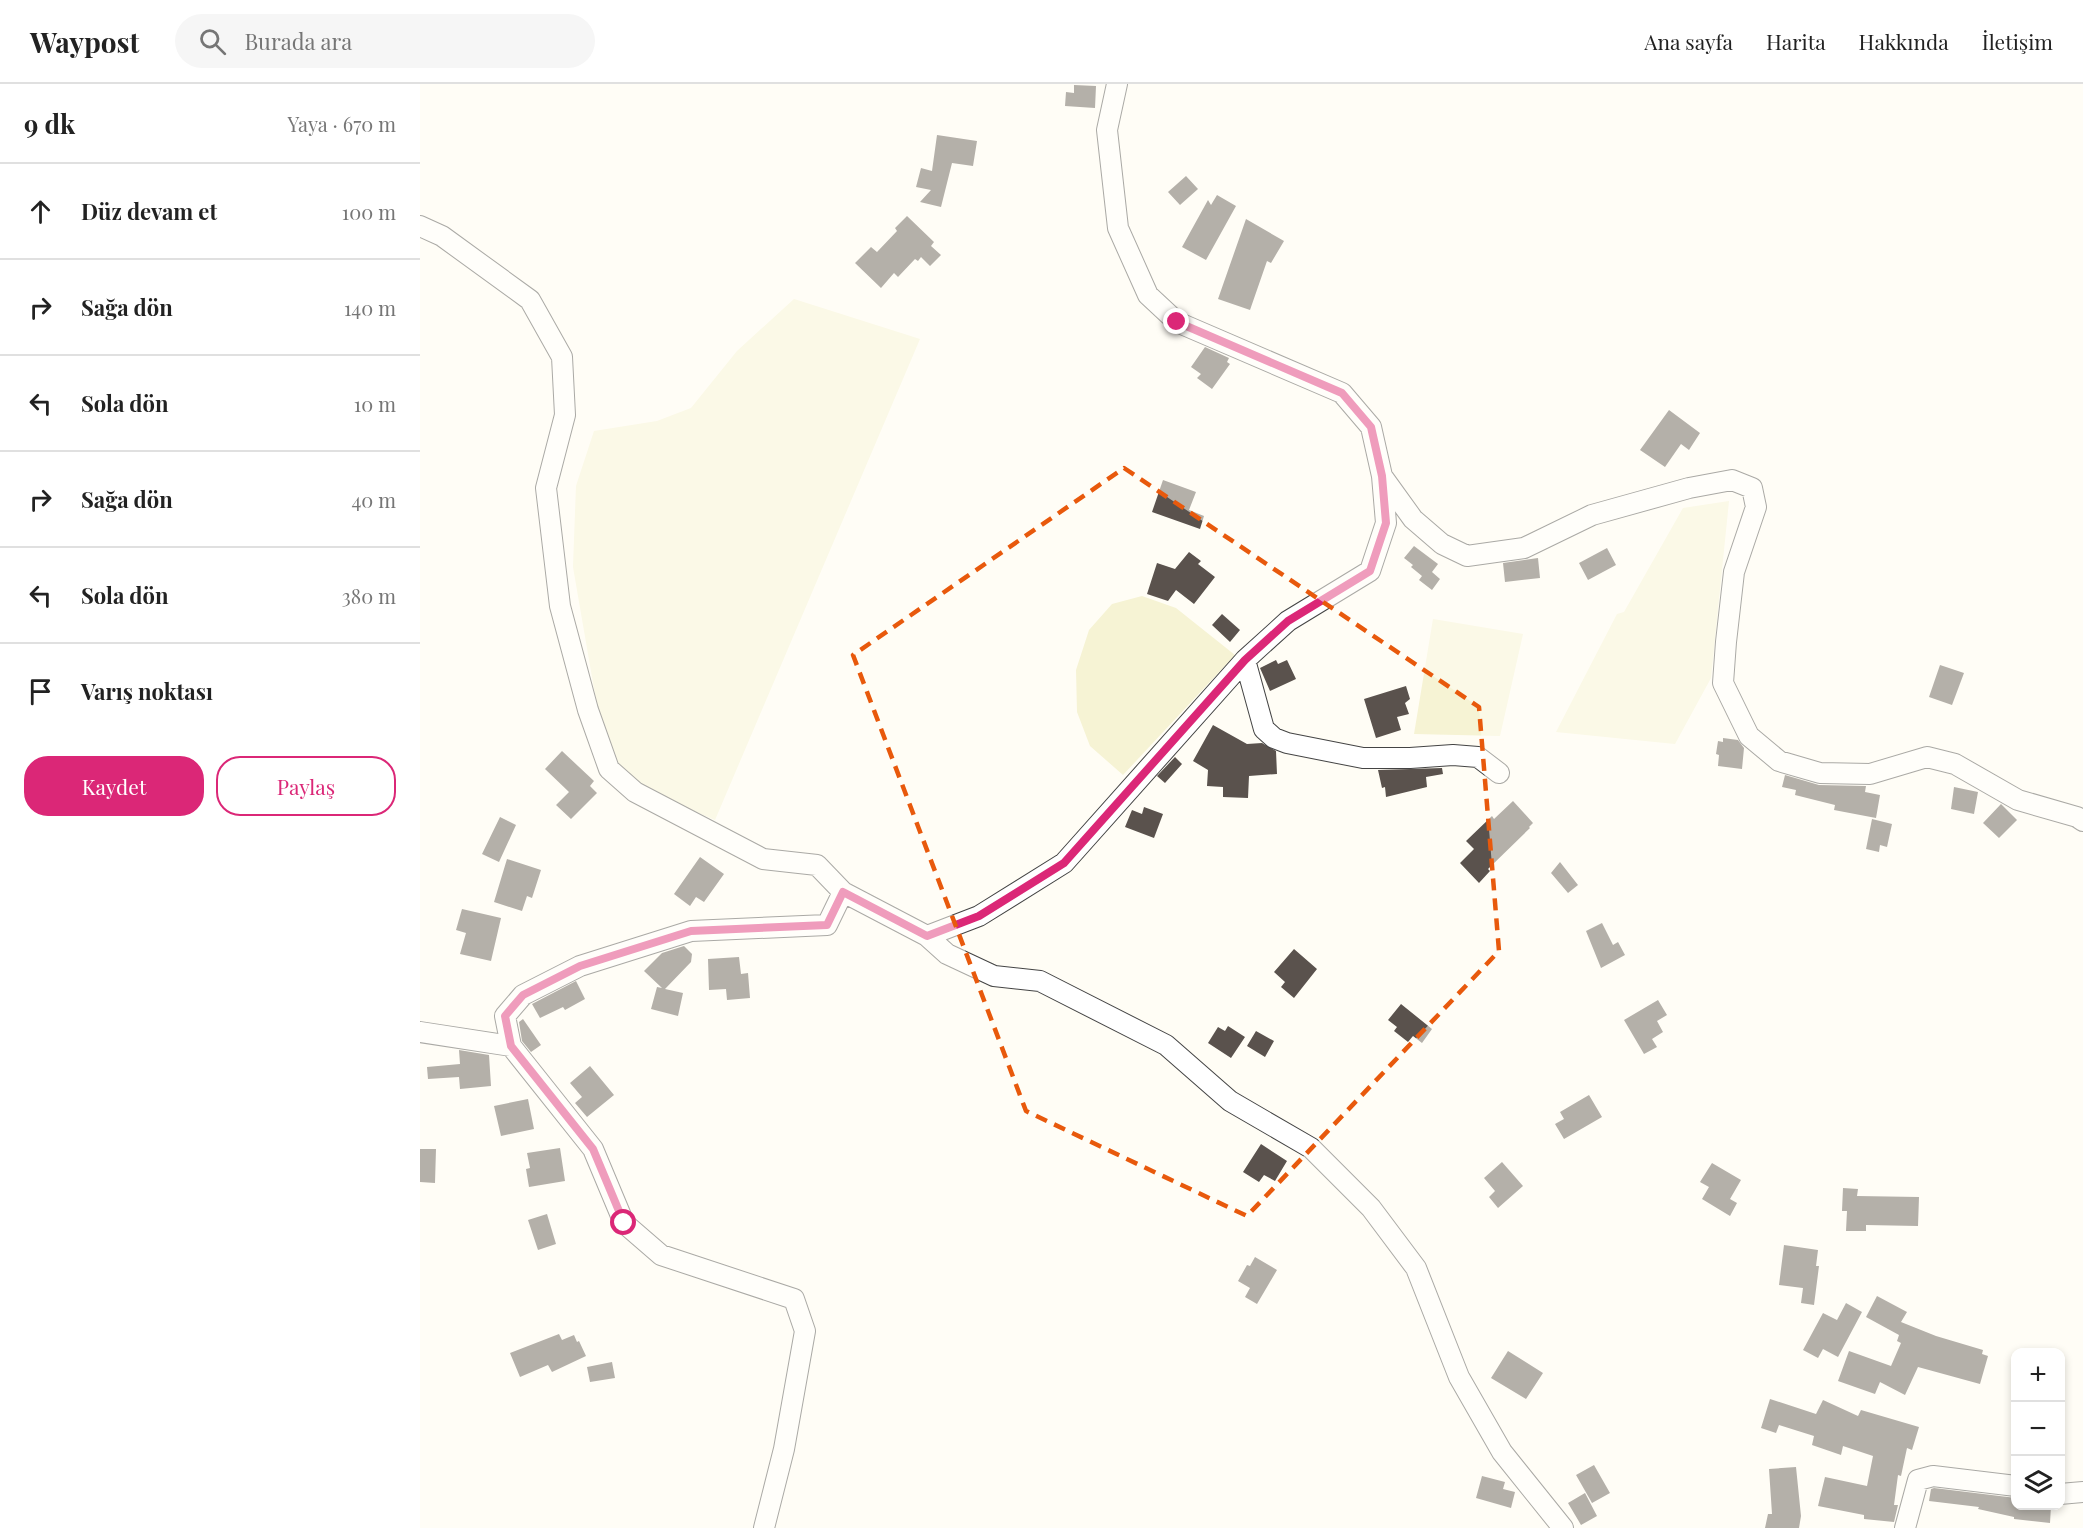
<!DOCTYPE html>
<html lang="tr">
<head>
<meta charset="utf-8">
<style>
  :root { --surface:#fff; --page:#f6f6f6; --text:#222; --muted:#767676; --line:#e0e0e0; --accent:#db2777 }
  body { margin:0; font-family:"Playfair Display",serif; background:var(--page); color:var(--text) }
  .controls { position:absolute; right:18px; bottom:18px; display:grid; overflow:hidden; border-radius:12px; box-shadow:0 3px 9px #0003 }
  .controls button { width:54px; height:54px; display:grid; place-items:center; padding:0; border:0; border-bottom:2px solid var(--line); background:var(--surface); color:var(--text); font:30px sans-serif }
  .stop { position:absolute; width:18px; height:18px; margin:-14px; border:4px solid #db2777; border-radius:50%; background:#fff }
  .stop.end { background:#db2777; border-color:#fff; box-shadow:0 2px 6px #0008 }
  .list { margin:0; padding:0; list-style:none }
  h2 { display:flex; justify-content:space-between; align-items:center; height:78px; margin:0; padding:0 24px; font-size:26px }
  h2 small { font-size:20px; font-weight:400; color:var(--muted) }
  .list li { display:grid; grid-template-columns:39px 1fr auto; gap:18px; align-items:center; box-sizing:border-box; height:96px; padding:0 24px; border-top:2px solid var(--line) }
  .list b { display:block; font-size:22px; white-space:nowrap }
  .list em { font-size:20px; font-style:normal; color:var(--muted) }
  .actions { display:flex; gap:12px; padding:18px 24px }
  .actions a { flex:1; padding:14px 0; border:2px solid var(--accent); border-radius:24px; text-align:center; font-size:21px; color:var(--accent) }
  .actions .main { background:var(--accent); color:#fff }
  .icon { flex:none; width:33px; height:33px; fill:none; stroke:currentColor; stroke-width:2; stroke-linecap:round; stroke-linejoin:round }
  .map { position:relative; flex:none; width:1663px; height:1444px; overflow:hidden }
  header { display:flex; align-items:center; gap:36px; box-sizing:border-box; height:84px; padding:0 30px; background:var(--surface); border-bottom:2px solid var(--line) }
  header strong { font-size:28px }
  nav { display:flex; gap:33px; margin-inline-start:auto; font-size:21px }
  .search { width:420px; height:54px; background:var(--page); display:flex; align-items:center; gap:15px; box-sizing:border-box; padding:0 21px; border-radius:33px; color:var(--muted); font-size:22px }
  main { display:flex }
  aside { flex:1; background:var(--surface) }
  .map>svg:first-child { display:block }
  .farmland { fill:#f6f3d4 }
  .building { fill:#5a524d }
  .lines { fill:none; stroke-linecap:round; stroke-linejoin:round }
  .minor-casing { stroke:#444; stroke-width:22 }
  .minor { stroke:#fff; stroke-width:20 }
  .route { stroke:#db2777; stroke-width:8 }
  .marked { fill:none; stroke:#e8590c; stroke-width:4.5; stroke-dasharray:12 8; stroke-linejoin:round }
</style>
</head>
<body>
<header>
<strong>Waypost</strong>
<div class="search"><svg class="icon" aria-label="search" viewBox="0 0 24 24"><circle cx="10" cy="10" r="6"/><path d="M15 15l6 6"/></svg>Burada ara</div>
<nav><a>Ana sayfa</a><a>Harita</a><a>Hakkında</a><a>İletişim</a></nav>
</header>
<main>
<aside>
<h2>9 dk<small>Yaya · 670 m</small></h2>
<ul class="list">
<li><svg class="icon" aria-label="ahead" viewBox="0 0 24 24"><path d="M12 20V5M6 11l6-6 6 6"/></svg><div><b>Düz devam et</b></div><em>100 m</em></li>
<li><svg class="icon" aria-label="right" viewBox="0 0 24 24"><path d="M7 20v-9h11M14 6l5 5-5 5"/></svg><div><b>Sağa dön</b></div><em>140 m</em></li>
<li><svg class="icon" aria-label="left" viewBox="0 0 24 24"><path d="M17 20v-9H6M10 6l-5 5 5 5"/></svg><div><b>Sola dön</b></div><em>10 m</em></li>
<li><svg class="icon" aria-label="right" viewBox="0 0 24 24"><path d="M7 20v-9h11M14 6l5 5-5 5"/></svg><div><b>Sağa dön</b></div><em>40 m</em></li>
<li><svg class="icon" aria-label="left" viewBox="0 0 24 24"><path d="M17 20v-9H6M10 6l-5 5 5 5"/></svg><div><b>Sola dön</b></div><em>380 m</em></li>
<li><svg class="icon" aria-label="arrive" viewBox="0 0 24 24"><path d="M6 21V4h12l-3 4 3 4H6"/></svg><div><b>Varış noktası</b></div></li>
</ul>
<div class="actions"><a class="main">Kaydet</a><a>Paylaş</a></div>
</aside>
<div class="map">
<svg width="1663" height="1444" viewBox="0 0 1663 1444">
  <rect width="100%" height="100%" fill="#fffdf5"/>
  <!-- farmland -->
  <path class="farmland" d="M374,215l126,40 -205,481 -76,-33 -21,-22 -21,-59 -24,-139 3,-81 18,-55 63,-10 34,-13 46,-57z
    M1309,417l-18,177 -36,66 -119,-12 61,-118 7,-2 59,-104z
    M722,512l34,12 59,47 -112,120 -33,-29 -13,-34 -1,-42 13,-40 23,-26z
    M1013,535l90,15 -23,102 -86,-2z"/>
  <!-- building -->
  <path class="building" d="M654,1l22,1 -1,22 -30,-2 1,-14 8,1z
    M517,51l40,6 -4,25 -21,-3 -11,44 -21,-5 11,-12 -15,-3 5,-19 11,3z
    M766,92l12,13 -18,16 -12,-13z
    M797,111l19,11 -30,54 -24,-13 26,-47 3,5z
    M487,132l27,26 -3,4 10,9 -11,11 -9,-9 -3,4 -3,-2 -17,18 -4,-4 -13,15 -26,-25 16,-16 6,5 20,-21 -2,-3z
    M826,135l38,22 -13,22 -4,-2 -17,49 -32,-11z
    M785,263l24,11 -2,4 3,2 -18,25 -15,-11 4,-4 -10,-7z
    M1249,326l31,23 -11,17 -8,-6 -16,23 -25,-17z
    M743,396l33,12 -7,18 15,6 -4,13 -48,-17z
    M994,462l24,18 -6,8 8,7 -8,11 -13,-10 3,-4 -11,-9 2,-2 -9,-7z
    M1187,464l9,17 -28,15 -9,-17z
    M769,468l12,9 -3,3 17,13 -21,27 -18,-14 -8,11 -21,-7 10,-31 18,6z
    M1118,474l2,20 -35,4 -2,-19z
    M802,530l18,16 -10,12 -18,-17z
    M856,576l2,4 9,-4 9,19 -26,12 -10,-23z
    M1520,581l24,8 -12,32 -23,-8z
    M986,602l4,13 -5,4 4,11 -12,3 4,13 -25,8 -12,-39z
    M793,641l34,19 15,-1 14,8 1,23 -28,2 -1,22 -25,-1v-10l-16,-1 1,-16 -15,-9z
    M1303,654l15,2 6,8 -2,21 -24,-3 1,-11 -3,-1 2,-13 5,1z
    M142,667l32,30 -4,5 7,7 -26,26 -15,-14 13,-13 -24,-23z
    M755,673l7,7 -17,19 -8,-7z
    M1022,684l1,6 -17,3 1,10 -41,10 -1,-10 -3,1 -4,-18z
    M1365,691l34,10 47,1 -1,6 15,3 -4,23 -42,-8 1,-5 -40,-10 1,-5 -14,-3z
    M1534,703l24,5 -4,22 -23,-5z
    M1093,717l20,22 -4,4 1,1 -42,41 2,2 -11,12 -19,-20 14,-14 -8,-8 26,-25 2,3z
    M1581,720l16,16 -18,18 -16,-15z
    M724,723l19,7 -9,24 -29,-11 7,-17 10,4z
    M80,733l16,8 -17,37 -17,-8z
    M1452,735l20,5 -5,23 -7,-2 -1,7 -13,-3z
    M280,773l24,17 -20,28 -8,-5 -6,9 -16,-12z
    M87,775l34,11 -9,28 -5,-2 -5,15 -28,-9z
    M1140,778l18,23 -10,8 -17,-20z
    M42,825l39,9 -10,43 -31,-7 6,-21 -10,-3z
    M1182,839l11,22 5,-3 7,13 -24,13 -15,-37z
    M264,862l8,8 -1,8 -26,27 18,4 -5,23 -27,-7 6,-22 5,1 -18,-17 18,-18z
    M874,865l23,20 -23,29 -13,-11 4,-5 -11,-10z
    M319,873l2,17 7,-1 2,25 -23,2 -1,-11 -17,1 -1,-31z
    M156,897l9,18 -20,11 -2,-3 -23,11 -8,-14z
    M1238,916l9,15 -10,6 6,11 -11,7 5,8 -13,7 -20,-34z
    M981,920l31,25 -10,14 -9,-7 -5,6 -14,-11 3,-4 -9,-7z
    M103,935l18,26 -10,7 -9,-11 -3,-19z
    M808,942l17,11 -14,21 -23,-15 10,-16 7,4z
    M836,947l18,10 -9,16 -18,-11z
    M39,966l30,5 2,31 -31,3 -1,-12 -31,2 -1,-12 33,-3z
    M170,982l24,29 -27,22 -12,-14 7,-6 -12,-14z
    M1169,1011l13,22 -38,22 -9,-15 9,-5 -4,-7z
    M108,1015l6,30 -33,7 -7,-30z
    M841,1060l26,17 -12,20 -11,-6 -5,7 -16,-10z
    M140,1064l5,33 -36,6 -3,-18 4,-1 -3,-15z
    M0,1065h16l-1,34 -15,-1z
    M1082,1078l21,24 -25,22 -9,-11 6,-6 -11,-13z
    M1292,1079l29,17 -11,19 7,4 -7,13 -28,-17 7,-12 -9,-5z
    M1423,1104l15,1 -1,7 62,1 -1,29 -52,-1v6h-20l1,-20h-5z
    M127,1130l9,30 -18,6 -10,-30z
    M1364,1161l34,5 -2,16h3l-5,39 -13,-2 2,-15 -24,-3z
    M835,1173l22,13 -20,34 -12,-7 5,-9 -12,-7 9,-16 3,1z
    M1457,1212l30,16 -6,10 35,14 47,14 -1,4 6,2 -8,28 -62,-17 -13,28 -25,-13 -5,12 -37,-13 11,-30 42,15 10,-23 -4,-2 2,-6 -33,-18z
    M1426,1219l16,9 -24,45 -15,-8 -5,9 -15,-8 20,-37 14,7z
    M139,1250l3,6 12,-5 3,7 2,-1 7,15 -34,16 -4,-7 -28,12 -10,-24z
    M1088,1267l35,22 -17,26 -35,-21z
    M192,1278l3,16 -25,4 -3,-15z
    M1350,1315l46,15 7,-14 35,16 3,-6 58,17 -7,23 -5,-2 -6,28 -3,-1 -4,30h4l-4,17 -30,-3v-4l-46,-9 7,-29 42,9 6,-30 -30,-10 -2,9 -29,-10 2,-9 -35,-11 -3,8 -15,-5z
    M1174,1381l16,28 -18,10 -16,-28z
    M1376,1383l5,49 -2,12h-34l3,-14h4l-3,-45z
    M1062,1392l23,6 -2,7 12,3 -4,16 -35,-10z
    M1514,1404l82,10v8h35l-1,17 -36,-4v-2l-36,-8 1,-2 -50,-6 2,-12z
    M1165,1409l12,23 -16,9 -13,-22z"/>
  <g class="lines">
    <defs>
      <path id="minor" d="M0,142l22,10 88,64 32,57 3,58 -19,73 14,118 28,104 21,59 26,23 128,67 54,6 26,27 -16,33 -136,6 -111,35 -57,29 -18,21 6,30 82,103 31,74 37,32 133,44 11,32 -21,118 -20,79
        M962,392l31,43 29,25 25,12 57,-8 68,-33 97,-27 43,-8 20,8 4,19 -22,65 -8,70 -3,41 26,53 30,25 41,12 50,1 57,-17 28,7 63,36 59,17 6,4
        M825,576l19,69 10,9 13,5 76,15h47l43,-3 25,2 21,16
        M423,808l84,44 20,18 47,22 46,5 126,64 64,56 81,47 60,60 45,60 43,109 43,75 61,76
        M507,852l52,-20 85,-53 181,-203 43,-39 82,-50 16,-48 -4,-47 -11,-49 -29,-34 -165,-71 -29,-27 -30,-67 -11,-98 10,-46
        M0,948l91,14
        M1640,1410l23,-2
        M1485,1444l13,-48 15,-4 83,10"/>
    </defs>
    <!-- minor casing -->
    <use href="#minor" class="minor-casing"/>
    <!-- minor -->
    <use href="#minor" class="minor"/>
  </g>
  <g class="lines">
    <!-- route -->
    <path class="route" d="M204,1139l-31,-74 -82,-103 -6,-30 18,-21 57,-29 111,-35 136,-6 16,-33 84,44 52,-20 85,-53 181,-203 43,-39 82,-50 16,-48 -4,-47 -11,-49 -29,-34 -165,-71"/>
  </g>
  <!-- marked area -->
  <path d="M0 0H1663V1444H0ZM704,384l355,239 20,244 -252,265 -221,-105 -173,-456z" fill="#fffdf5" fill-opacity=".55" fill-rule="evenodd"/>
  <path class="marked" d="M704,384l355,239 20,244 -252,265 -221,-105 -173,-456z"/>
</svg>
<div class="controls">
<button>+</button>
<button>−</button>
<button><svg class="icon" aria-label="layers" viewBox="0 0 24 24"><path d="M12 4l9 5-9 5-9-5zM3 14l9 5 9-5"/></svg></button>
</div>
<div class="stop" style="left:204px;top:1139px"></div>
<div class="stop end" style="left:757px;top:238px"></div>
</div>
</main>
</body>
</html>
